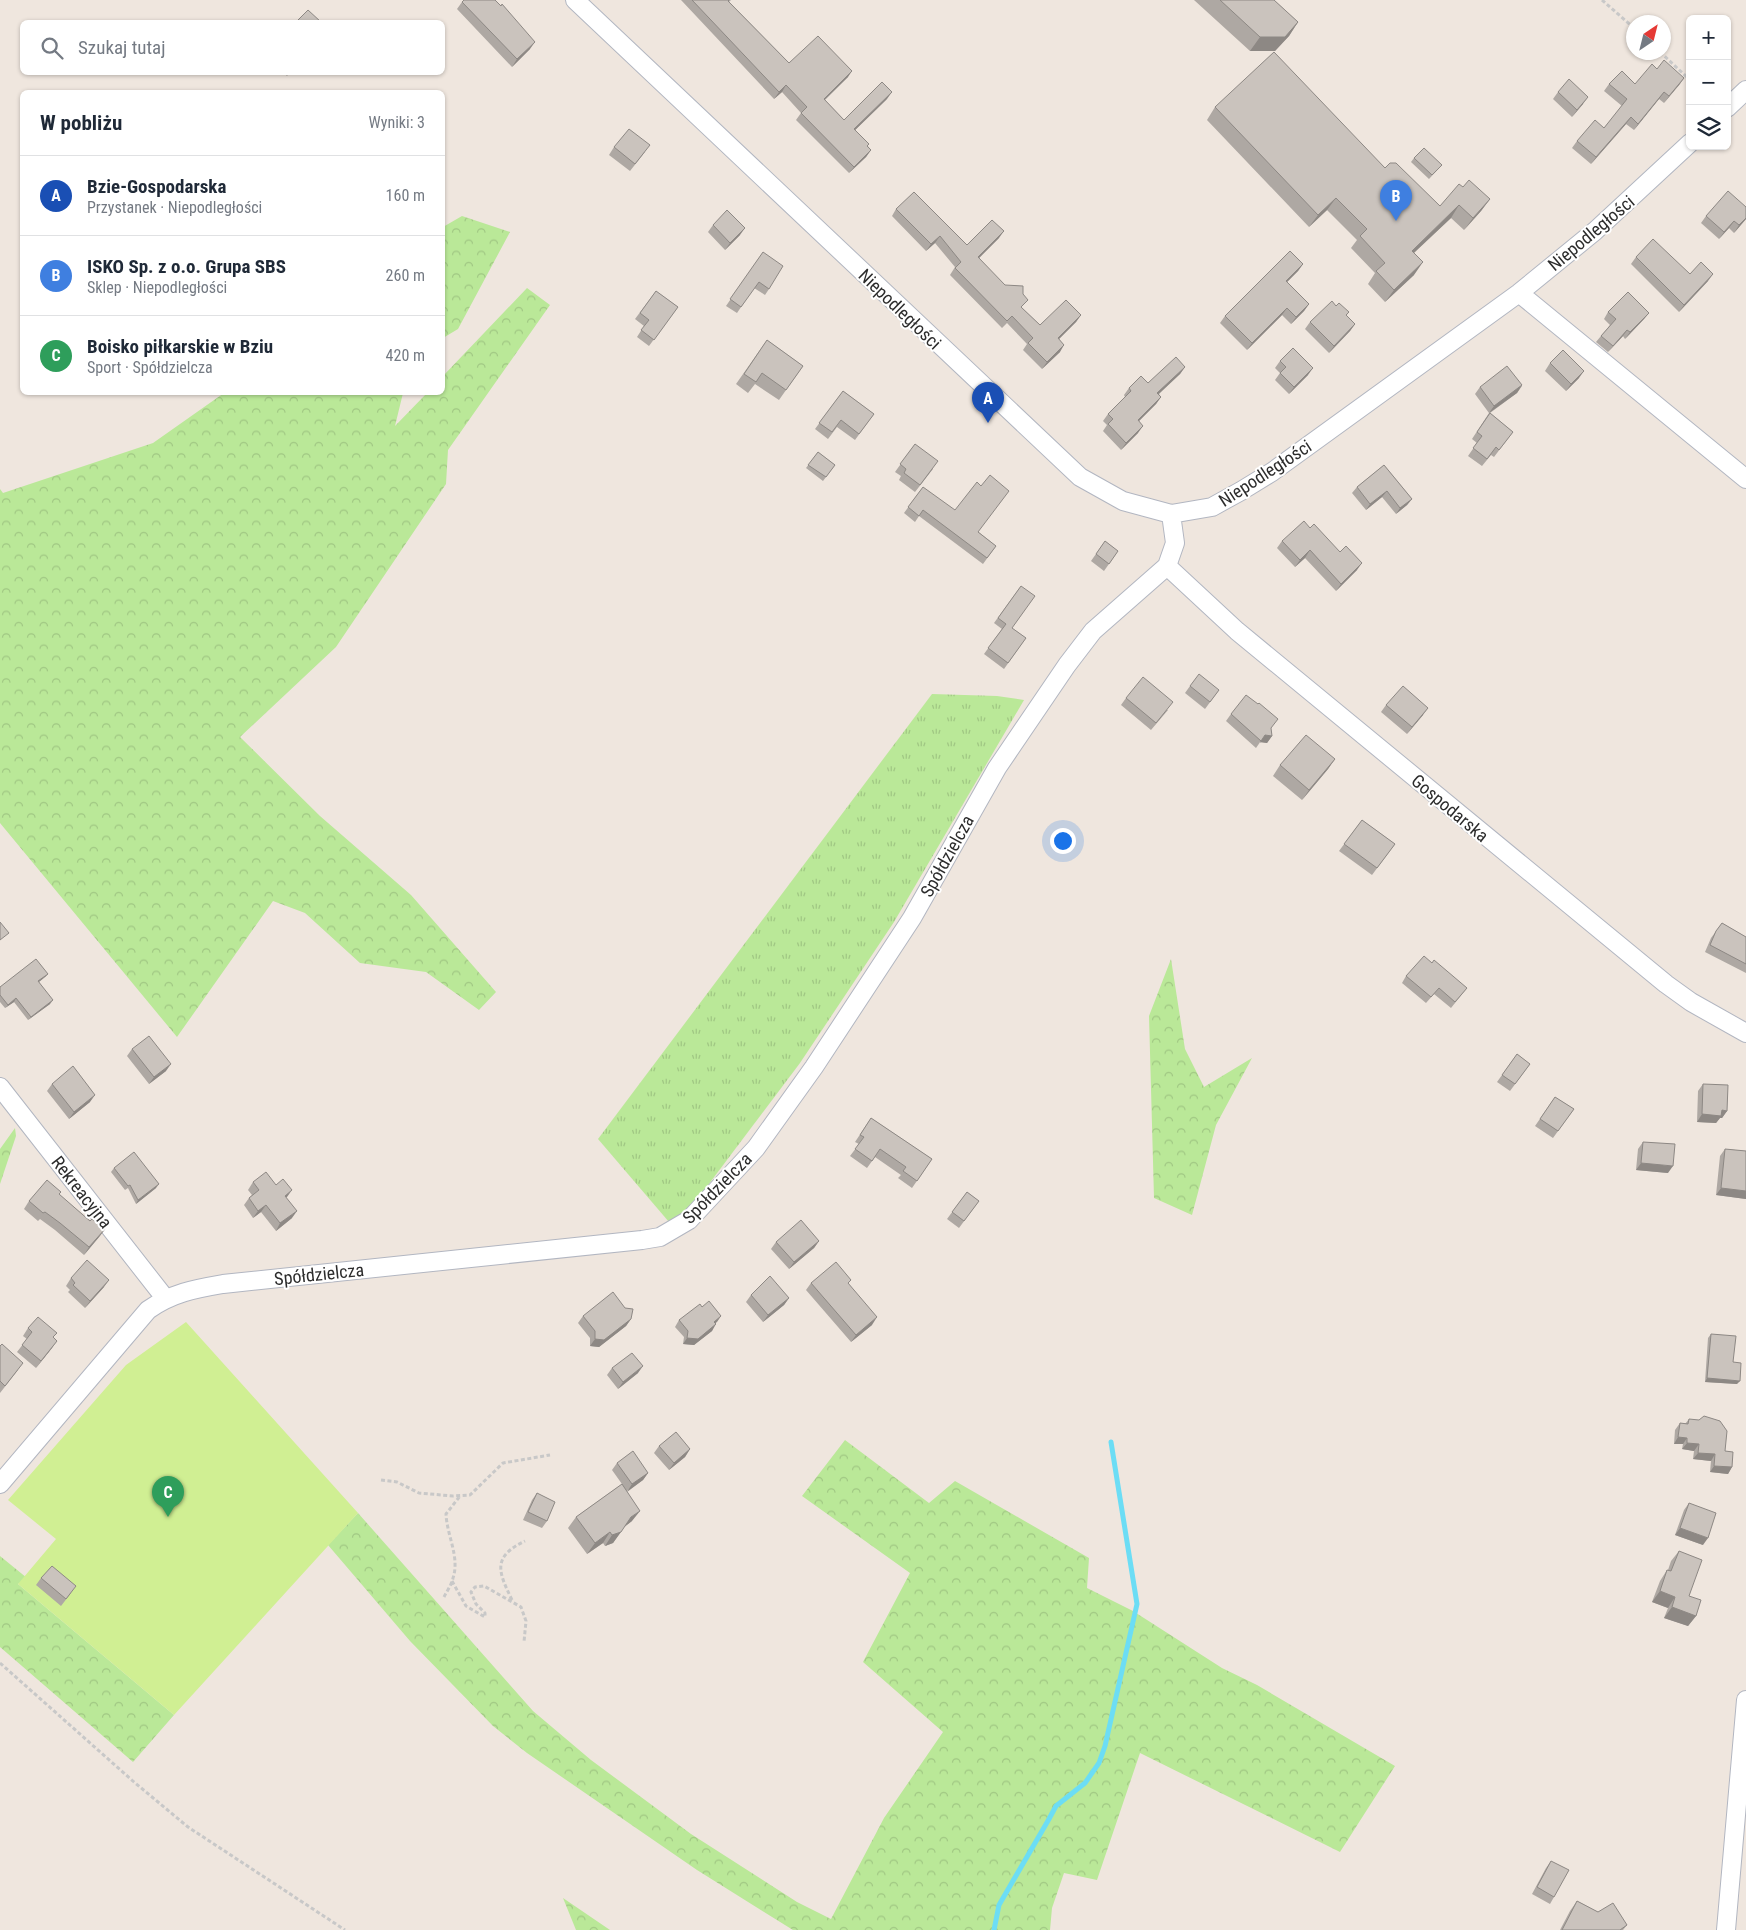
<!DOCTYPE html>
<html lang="pl">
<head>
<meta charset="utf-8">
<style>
  :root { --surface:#fff; --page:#f2f2f3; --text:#1f2937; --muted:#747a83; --line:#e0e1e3; --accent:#111827 }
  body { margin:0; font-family:"Roboto Condensed",sans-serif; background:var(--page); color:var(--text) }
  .controls { position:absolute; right:15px; top:15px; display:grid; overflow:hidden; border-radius:8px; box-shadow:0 1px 4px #0004 }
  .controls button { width:45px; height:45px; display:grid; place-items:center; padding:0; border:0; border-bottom:1px solid var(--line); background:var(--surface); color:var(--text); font:25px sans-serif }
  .compass { position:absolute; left:1626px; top:15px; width:45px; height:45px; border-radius:50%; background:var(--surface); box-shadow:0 1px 4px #0004; rotate:35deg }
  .you { position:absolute; left:1062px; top:840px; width:18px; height:18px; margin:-12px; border:4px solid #fff; border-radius:50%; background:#1a73e8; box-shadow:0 0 0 8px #1a73e833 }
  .badge { display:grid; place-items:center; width:32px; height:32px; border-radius:50%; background:var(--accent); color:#fff; font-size:16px; font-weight:700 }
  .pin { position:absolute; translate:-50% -41px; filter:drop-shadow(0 1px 2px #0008) }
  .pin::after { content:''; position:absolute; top:26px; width:18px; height:15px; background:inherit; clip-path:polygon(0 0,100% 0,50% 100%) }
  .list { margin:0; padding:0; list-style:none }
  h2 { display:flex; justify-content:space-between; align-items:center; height:65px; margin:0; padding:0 20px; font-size:21px }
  h2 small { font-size:16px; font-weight:400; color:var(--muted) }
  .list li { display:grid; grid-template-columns:32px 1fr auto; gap:15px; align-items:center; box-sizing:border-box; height:80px; padding:0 20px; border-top:1px solid var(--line) }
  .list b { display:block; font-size:19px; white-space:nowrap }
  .list p { margin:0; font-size:16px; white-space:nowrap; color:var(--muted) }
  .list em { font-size:16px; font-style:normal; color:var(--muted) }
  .icon { flex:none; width:28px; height:28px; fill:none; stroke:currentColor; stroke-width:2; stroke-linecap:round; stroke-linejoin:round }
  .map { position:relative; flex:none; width:1746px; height:1930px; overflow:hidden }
  .search { position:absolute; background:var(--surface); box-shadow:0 1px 4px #0004; left:20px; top:20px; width:425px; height:55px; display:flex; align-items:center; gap:12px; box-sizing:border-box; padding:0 18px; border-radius:8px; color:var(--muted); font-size:19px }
  .panel { position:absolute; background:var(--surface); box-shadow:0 1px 4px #0004; left:20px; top:90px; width:425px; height:305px; border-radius:8px }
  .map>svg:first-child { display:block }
  .grass { fill:url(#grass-tufts) }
  .forest { fill:url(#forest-crowns) }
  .pitch { fill:#d0ef93 }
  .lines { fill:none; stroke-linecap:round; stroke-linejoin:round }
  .stream { stroke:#6cddf5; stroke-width:5 }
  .minor-casing { stroke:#b2b6c1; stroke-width:20 }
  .path { stroke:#c8c8c8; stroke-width:3; stroke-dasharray:4 2.5; stroke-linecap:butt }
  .minor { stroke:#fff; stroke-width:18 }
  .wall { fill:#aea8a3 }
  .shaded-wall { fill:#8d8884 }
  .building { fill:#cac3bd; stroke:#8d8884 }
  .labels { text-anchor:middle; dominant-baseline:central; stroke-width:4; stroke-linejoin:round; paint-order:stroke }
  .street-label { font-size:18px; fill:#2c2c2c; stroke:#fff }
</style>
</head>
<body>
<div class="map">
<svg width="1746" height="1930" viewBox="0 0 1746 1930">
  <defs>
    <pattern id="grass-tufts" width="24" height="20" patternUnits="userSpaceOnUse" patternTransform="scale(1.25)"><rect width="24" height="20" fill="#bae898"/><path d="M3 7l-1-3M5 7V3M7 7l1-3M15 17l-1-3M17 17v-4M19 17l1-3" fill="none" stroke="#a0c783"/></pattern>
    <pattern id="forest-crowns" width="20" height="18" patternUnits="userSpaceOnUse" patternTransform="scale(1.25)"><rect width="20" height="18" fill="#bae898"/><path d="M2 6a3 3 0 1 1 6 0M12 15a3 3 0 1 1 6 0" fill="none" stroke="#a0c783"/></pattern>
  </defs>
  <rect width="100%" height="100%" fill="#efe6de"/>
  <!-- grass -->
  <path class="grass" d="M932,694l65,2 27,4 -130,222 -94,141 -125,166 -77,-90z"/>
  <!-- forest -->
  <path class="forest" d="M462,216l48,16 -52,97 -15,9v-111z
    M527,288l23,17 -102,145 -2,34 -110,163 -96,90 80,79 91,79 85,97 -17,18 -53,-38 -66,-9 -55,-50 -32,-12 -96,136 -177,-214v-334l3,4 150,-50 71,-50h179l-8,33 32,-33 15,-1 1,-16z
    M1171,959l14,90 19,38 48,-29 -36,67 -24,90 -38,-17 -5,-182z
    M15,1128l1,8 -16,48v-35z
    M845,1440l84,63 26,-22 134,77 -2,30 46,23 89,57 35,17 138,81 -55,86 -200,-99 -43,127 -33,-7 -12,35 -2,22h-257l-96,-60 -170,-117 -34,-27 -83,-85 -82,-96 30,-32 175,198 58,49 100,74 106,68 34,17 53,-101 59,-86 -80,-70 47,-89 -108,-77z
    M0,1556l27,22 -9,6 156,131 -41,47 -133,-115z
    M563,1898l47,32h-34z"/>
  <!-- pitch -->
  <path class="pitch" d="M186,1322l172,191 -184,202 -156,-131 38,-45 -48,-39 118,-135z"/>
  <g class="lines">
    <!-- stream -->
    <path class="stream" d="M994,1930l5,-25 50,-86 7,-13 29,-23 14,-20 6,-17 32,-142 -26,-162"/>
    <defs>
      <path id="minor" d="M575,0l505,477 43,24 48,13 41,-7 29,-16 31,-19 247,-179 76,-62 95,-88
        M1727,108l19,-18
        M1519,293l227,186
        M1167,566l70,65 429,353 25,18 55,31
        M0,1087l165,211
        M0,1484l148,-174c24,-17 46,-21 75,-26l419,-44 18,-3 29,-17 67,-72 58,-81 98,-149 85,-150 70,-103 26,-34 74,-65 8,-23 -4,-29
        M1726,1930l20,-230"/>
    </defs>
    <!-- minor casing -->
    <use href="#minor" class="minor-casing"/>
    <!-- path -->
    <path class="path" d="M1602,0l32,28
      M1660,52l30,28
      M381,1480l16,2 22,11 34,3 17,-1 33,-32 47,-8
      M452,1581l14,25 19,11v-4l-9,-9 -5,-12 4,-5 9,-1 37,21 5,14 -2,21
      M444,1597c3,-6 8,-13 9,-19 7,-21 -6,-42 -7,-64l14,-18
      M512,1600c-14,-29 -20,-43 13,-59
      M0,1663l134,119 54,45 157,103"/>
    <!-- minor -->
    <use href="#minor" class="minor"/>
  </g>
  <!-- wall -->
  <path class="wall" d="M681,0h50l-2,2 60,61 59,14 -23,23 19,20 43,-21 -32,31 16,20 -5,7 -17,16 -53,-53 5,-7 -19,-21 -8,7z
    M1194,0h80l24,22 -9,14 -14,15h-25z
    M462,2l68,47 -18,18 -55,-58z
    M1657,69l27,9 -20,25 -5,-4 -25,31 -8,-6 -35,40 -19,-16 5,-7 27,-13 18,-22 -18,-15 5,-7h26z
    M283,72h7l-3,4z
    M1558,92l25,12 -11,13 -19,-18z
    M1215,107l170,61 55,38 23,-19 27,12 -9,12 -17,19 -13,-12 -37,35v22l-29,27 -17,-18 7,-11 -24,-25 6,-8 -30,-30 -18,17 -102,-107z
    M614,147l31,5 -15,19 -21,-16z
    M1414,158l28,7 -13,14 -18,-17z
    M1746,207v12l-12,14 -5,-5 -10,11 -18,-16 5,-7z
    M896,209l71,36 32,-7 -20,20 43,50 18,17 41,-10 -5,7 -17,17 1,13 -18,17 -19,-19 4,-6 -20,-21 -5,5 -52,-53 5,-8 -20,-24 -9,8 -34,-35z
    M713,225l27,10 -15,15 -17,-18z
    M763,252l6,37 -4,6 -11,-7 -17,25 -11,-7z
    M1636,257l54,17 18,7 -29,31 -48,-48z
    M1303,264l-5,7 -11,11 22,22 -5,7 -13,13 -9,-9 -35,35 -27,-27 5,-7z
    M656,291l22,16 -29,39 -12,-9 7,-11 -9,-7z
    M1336,306l13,6 -3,4 9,8 -5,7 -21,22 -24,-24 5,-7z
    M1608,312l41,1 -5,6 -19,20 -2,-3 -15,16 -12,-10 14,-17 -6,-6z
    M767,340l36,26 -24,34 -24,-16 -7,9 -12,-9z
    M1280,361l28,14 -19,19 -14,-14 5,-7 -5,-5z
    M1550,363l29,15 -13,13 -21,-20z
    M1185,367l-5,7 -21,20 2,3 -5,7 -17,17 -1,12 -17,17 -18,-19 4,-6 -4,-4 5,-7 17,-17 -1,-2 5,-7 19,-5z
    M1522,386l-5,7 -27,20 23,19 -19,25 -3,-2 -9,11 -14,-10 9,-13 -5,-4 17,-26 -14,-19 5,-7z
    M843,391l31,23 -19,26 -18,-13 -9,12 -13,-10z
    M915,444l18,25 -18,23 -16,-12 2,-4 -6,-4z
    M818,452l17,13 -12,16 -17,-13z
    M1384,465l28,34 -5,6 -11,9 -14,-17 -16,13 -14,-17 5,-6z
    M923,487l73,59 -13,18 -64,-48 -4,6 -11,-9z
    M1310,528l47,42 -21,21 -31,-33 -10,9 -18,-19 5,-7z
    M1105,541l13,10 -14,20 -13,-10z
    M1021,586l-9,42 14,10 -22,31 -20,-15 18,-25 -8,-6z
    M1190,686l29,4 -14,19 -20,-16z
    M1126,698l42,12 -17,20 -30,-25z
    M1386,705l37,10 -16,19 -26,-22z
    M1231,714l41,22 -5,7 -7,-1 -4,6 -30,-27z
    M1335,759l-7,10 -26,31 -29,-24 7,-11z
    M1362,820l33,24 -23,31 -33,-24z
    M1722,923l24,14v36l-41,-21 6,-14z
    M1432,963l35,25 -16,20 -17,-14 -8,9 -24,-20 4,-7z
    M48,974l-3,3 -6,5 11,22 -22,16 -14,-18 -9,6 -5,-6v-15z
    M132,1049l34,22 -17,13 -22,-28z
    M1517,1054l13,10 -20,27 -13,-9z
    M52,1084l38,18 -21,17 -22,-28z
    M1703,1084l24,27 -5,7h-2l-4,5 -19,-1 1,-31z
    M1555,1097l19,12 -21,29 -18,-12z
    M871,1118l61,41 -20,29 -14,-10 3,-3 -26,-18 -8,11 -17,-12 9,-12 -4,-2z
    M1643,1142l25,31 -32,-3 2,-21z
    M1725,1149l21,2v48l-30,-4 4,-39z
    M114,1168l42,20 -20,16 -8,-16 -3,2 -14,-18z
    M253,1182l33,16 6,20 -16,13 -15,-19 -8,6 -9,-13 5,-7 3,-3 -4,-5z
    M967,1192l12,9 -20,27 -12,-9z
    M59,1195l31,26 15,8 -21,26 -29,-25 -15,-11 -2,2 -14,-12 5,-8z
    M819,1241l-5,7 -25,21 -18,-20 5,-7z
    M71,1278l33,9 -19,21 -17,-16 2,-2 -4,-4z
    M811,1283l37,1 24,41 -21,17 -45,-52z
    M751,1295l38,3 -5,7 -21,17 -17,-20z
    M702,1307l19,9 -6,7 -3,8 -18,14 -11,-1 1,-7 -9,-10 4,-7z
    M583,1316l48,3 -5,7 -27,21 -9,-1v-8l-12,-15z
    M28,1328l24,20 -16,20 -19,-16 10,-13 -4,-3z
    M1711,1334l22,28 4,22 -32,-2 3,-44z
    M0,1346l18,24 -18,23z
    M612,1368l26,5 -20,16 -11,-14z
    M1689,1419l36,32 7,16 -4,7 -18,-2 1,-11 -18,-2 1,-8 -12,-2 1,-5h-9l1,-14 5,-7 5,1z
    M659,1446l31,3 -5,8 -16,13 -15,-17z
    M617,1463l31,10 -5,7 -16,11 5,30 -8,6 -11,16 -8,3 -2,-3 -16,11 -19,-26 8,-11 46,-33 -10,-14z
    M537,1493l10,28 -5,7 -19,-8 9,-20z
    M1689,1503l14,42 -28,-10 9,-25z
    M1679,1551l10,45 7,20 -8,10 -24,-8 4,-10 -16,-6 8,-21 7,-11h1l3,-9z
    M41,1578l30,15 -10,13 -25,-21z
    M1551,1861l3,36 -4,7 -18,-10 14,-26z
    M1577,1901l21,11 29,13 -4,5h-63l10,-19z"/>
  <!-- shaded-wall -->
  <path class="shaded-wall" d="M1298,22l-9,14 -14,15h-25l10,-14z
    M535,42l-5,7 -18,18 5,-8z
    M852,71l-4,6 -29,28 5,-6z
    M1684,78l-4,6 -16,19 5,-7z
    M786,85l-4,7 -8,7 5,-7z
    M892,92l-5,7 -37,36 4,-6z
    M1664,92l-5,7 -25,31 4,-6z
    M1588,97l-5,7 -11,13 5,-7z
    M1631,117l-5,7 -35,40 5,-7z
    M871,150l-5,7 -17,16 5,-6z
    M1336,198l-9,12 -18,17 9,-12z
    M1490,199l-9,12 -17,19 9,-12z
    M1459,205l-8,13 -48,45 9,-12z
    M1746,218v1l-12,14 5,-8z
    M1734,221l-5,7 -10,11 5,-7z
    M745,228l-5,7 -15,15 5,-7z
    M1004,231l-5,7 -26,26 5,-7z
    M940,236l-5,7 -9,8 5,-7z
    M1423,262l-9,13 -29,27 9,-12z
    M1303,264l-5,7 -17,17 5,-7z
    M1713,274l-5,7 -29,31 5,-7z
    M1309,304l-5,7 -13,13 5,-7z
    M1287,308l-5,7 -35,35 5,-7z
    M1649,313l-5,6 -19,20 5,-7z
    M1081,315l-5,7 -23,23 5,-7z
    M1355,324l-5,7 -21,22 5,-7z
    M1627,330l-4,6 -15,16 5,-6z
    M1064,345l-4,7 -18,17 5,-7z
    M1185,367l-5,7 -28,26 5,-7z
    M1313,368l-5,7 -19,19 5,-7z
    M1584,371l-5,7 -13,13 5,-7z
    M1522,385l-5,8 -28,20 5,-7z
    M1161,397l-5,7 -23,23 5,-7z
    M1143,426l-5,7 -17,17 5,-7z
    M1387,491l-5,6 -16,13 4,-6z
    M1412,499l-5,6 -11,9 4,-6z
    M1310,550l-5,8 -10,9 5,-7z
    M1362,563l-5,7 -21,21 5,-7z
    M1428,708l-5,7 -16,19 5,-7z
    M1265,735l7,1 -5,7 -7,-1 -4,6z
    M1335,759l-7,10 -26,31 7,-10z
    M48,974l-3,3 -10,8 3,-4z
    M16,998l-2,4 -9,6 3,-3z
    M53,1000l-3,4 -22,16 3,-3z
    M171,1064l-5,7 -17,13 5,-7z
    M95,1095l-5,7 -21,17 5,-7z
    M1722,1110l5,1 -5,7h-2l-4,5 -19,-1 5,-8z
    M1641,1163l32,3 -5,7 -32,-3z
    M159,1184l-3,4 -20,16 2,-4z
    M1721,1188l25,3v8l-30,-4z
    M292,1190l-5,7 -7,6 5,-7z
    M266,1205l-5,7 -8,6 5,-7z
    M297,1211l-5,7 -16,13 4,-8z
    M105,1229l-5,7 -16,19 5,-8z
    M819,1241l-5,7 -25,21 5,-7z
    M109,1280l-5,7 -19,21 5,-7z
    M789,1298l-5,7 -21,17 5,-7z
    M721,1316l-4,6 -8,6 5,-6z
    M877,1317l-5,8 -21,17 5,-7z
    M631,1319l-5,7 -27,21 -9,-1 5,-7z
    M716,1324l-4,7 -18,14 -11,-1 4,-6z
    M57,1341l-5,7 -16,20 5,-7z
    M643,1366l-5,7 -20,16 5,-7z
    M1707,1378l33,3 -3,3 -32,-2z
    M1678,1437l9,1 -4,6h-9z
    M1687,1443l12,1 -5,7 -12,-2z
    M690,1449l-5,8 -16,13 5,-7z
    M1698,1453l17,1 -4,7 -18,-2z
    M1714,1466l18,1 -4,7 -18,-2z
    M648,1473l-5,7 -16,12 5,-8z
    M640,1511l-8,10 -9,7 8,-11z
    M1680,1528l28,10 -5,7 -28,-10z
    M610,1532l-7,11 -16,11 8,-11z
    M621,1532l-8,11 -8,3 7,-11z
    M1660,1591l15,6 -7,11 -16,-6z
    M1672,1607l24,9 -8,10 -24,-8z"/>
  <!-- building -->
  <path class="building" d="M464,0h31l6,6 1,-2 33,38 -18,17 -55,-57z
    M692,0h37l-1,1 61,62 29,-27 34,35 -28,28 20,21 38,-38 10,10 -38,37 15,15 -2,2 4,4 -17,17 -53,-54 6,-6 -21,-22 -7,7z
    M1220,0h54l24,22 -13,15h-25z
    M308,10l13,12h-25z
    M1274,52l111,116 5,-5h6l44,43 19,-22 4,3 6,-7 21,19 -17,19 -14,-13 -47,46 11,11 -29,28 -18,-19 9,-8 -25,-27 7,-7 -31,-31 -18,17 -103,-108z
    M1664,60l20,18 -15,18 -5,-4 -26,32 -7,-7 -35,40 -19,-16 18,-21 9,8 23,-29 -18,-15 13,-13 13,13 17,-20 5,5z
    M1569,79l19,18 -11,13 -19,-18z
    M629,129l21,16 -15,19 -21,-17z
    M1424,148l18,17 -10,10 -18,-17z
    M1728,191l18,16v11l-7,7 -5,-4 -10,11 -18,-16z
    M914,192l53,53 25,-25 12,11 -26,26 27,28 18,1v8l5,6 -7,7 19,18 26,-25 15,15 -23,23 6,7 -17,17 -19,-19 5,-5 -21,-22 -5,5 -52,-53 6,-6 -21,-26 -9,8 -35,-35z
    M727,210l18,18 -15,15 -17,-18z
    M1653,239l37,35 11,-12 12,12 -29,31 -48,-48z
    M1290,251l13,13 -17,17 23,23 -13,13 -9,-9 -35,35 -27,-27z
    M763,252l20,14 -14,23 -10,-7 -18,25 -11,-8z
    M656,291l22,16 -24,33 -13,-10 8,-10 -9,-7z
    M1628,292l21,21 -19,19 -3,-2 -14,16 -12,-10 15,-17 -8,-7z
    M1332,301l4,5 3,-3 10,9 -3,3 9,9 -21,22 -24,-24z
    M767,340l36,26 -17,24 -24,-17 -6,9 -12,-8z
    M1293,348l20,20 -19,19 -14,-14 6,-6 -6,-6z
    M1563,350l21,21 -13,13 -21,-21z
    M1176,357l9,10 -28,26 4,4 -23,23 5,6 -17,17 -18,-19 5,-5 -5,-5 23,-23 -2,-3 12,-12 7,7z
    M1507,366l15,19 -28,21 -14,-19z
    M843,391l31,23 -15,20 -18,-14 -9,12 -13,-9z
    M1490,413l23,19 -14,18 -3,-3 -9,12 -14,-11 9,-12 -5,-4z
    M915,444l23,17 -18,24 -16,-12 2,-4 -6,-5z
    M818,452l17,13 -9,12 -18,-12z
    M1384,465l28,34 -12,9 -13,-17 -17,13 -13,-17z
    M990,475l19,16 -31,41 18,14 -9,12 -64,-48 -4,6 -11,-9 15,-20 32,23 22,-28 4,4z
    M1304,521l6,7 4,-4 26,28 6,-6 16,17 -21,21 -31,-34 -10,10 -18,-19z
    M1105,541l13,10 -9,13 -13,-10z
    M1021,586l14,10 -23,32 14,10 -18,25 -20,-15 18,-24 -8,-6z
    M1199,674l20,16 -9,12 -20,-16z
    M1143,677l30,25 -17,21 -30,-25z
    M1403,686l25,22 -16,19 -26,-22z
    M1246,695l12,9 1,-1 19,16 -7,9 1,8 -7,-1 -4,6 -30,-27z
    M1306,735l29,24 -26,31 -29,-25z
    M1362,820l33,24 -18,24 -33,-24z
    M0,922l9,11 -9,7z
    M1722,923l24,14v27l-36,-19 6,-14z
    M1424,956l8,7 2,-3 33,28 -12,14 -16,-14 -8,9 -25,-21z
    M36,959l12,15 -10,7 15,19 -22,17 -15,-19 -8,7 -8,-10v-8z
    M149,1036l22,28 -17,13 -22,-28z
    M1517,1054l13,10 -15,20 -13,-9z
    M73,1066l22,29 -21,17 -22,-28z
    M1703,1084l25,1 -1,26 -5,-1 -1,6 -19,-2z
    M1555,1097l19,12 -16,22 -18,-12z
    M871,1118l61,41 -15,22 -14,-10 3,-4 -26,-18 -8,12 -17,-12 9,-12 -4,-2z
    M1643,1142l32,2 -2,22 -32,-3z
    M1725,1149l21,2v40l-25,-3z
    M134,1152l25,32 -21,16 -8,-15 -2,1 -14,-18z
    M266,1172l10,13 7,-6 9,11 -7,6 12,15 -17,12 -14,-18 -8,6 -9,-13 10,-8 -6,-8z
    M47,1180l14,12 -2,2 31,27 2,-2 13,10 -16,18 -29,-24 -15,-11 -2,1 -14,-12z
    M967,1192l12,9 -15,20 -12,-9z
    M801,1220l18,21 -25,21 -18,-20z
    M87,1260l22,20 -19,21 -17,-16 2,-2 -4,-5z
    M836,1262l15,18 -3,3 29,34 -21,18 -45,-52z
    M770,1276l19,22 -21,17 -17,-20z
    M613,1292l12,16 8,1 -2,10 -27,21 -9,-1v-8l-12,-15z
    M709,1301l12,15 -7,6 2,2 -18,15 -11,-1 1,-7 -9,-11 21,-16 2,3z
    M38,1317l19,16 -4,4 4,4 -16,20 -19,-16 10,-13 -4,-4z
    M1711,1334l25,2 -3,26 8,1 -1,18 -33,-3z
    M2,1344l21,19 -18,23 -5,-5v-35z
    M632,1353l11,13 -20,16 -11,-14z
    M1704,1416l16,5 7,10 -2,20 8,1 -1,15 -18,-1 1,-12 -17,-1 1,-9 -12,-1v-5l-9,-1 2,-14 8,1 1,-5 10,1z
    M676,1432l14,17 -16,14 -15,-17z
    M633,1451l15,22 -16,11 -15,-21z
    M622,1484l18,27 -9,6 -10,15 -9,3 -2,-3 -15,11 -19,-26z
    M537,1493l18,9 -8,19 -19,-9z
    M1689,1503l27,10 -8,25 -28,-10z
    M1679,1551l23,9 -13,36 12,4 -5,16 -24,-9 3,-10 -15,-6 7,-21 4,1z
    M52,1566l24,20 -10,13 -25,-21z
    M1551,1861l18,9 -15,27 -17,-10z
    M1577,1901l21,11 15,-9 14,22 -7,5h-58z"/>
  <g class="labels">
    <!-- street labels -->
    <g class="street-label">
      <text transform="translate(1591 233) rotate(-40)">Niepodległości</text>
      <text transform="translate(900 309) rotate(44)">Niepodległości</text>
      <text transform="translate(1265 473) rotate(-33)">Niepodległości</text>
      <text transform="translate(1450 808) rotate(40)">Gospodarska</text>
      <text transform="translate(947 856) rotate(-61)">Spółdzielcza</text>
      <text transform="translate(717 1188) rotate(-46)">Spółdzielcza</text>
      <text transform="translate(82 1192) rotate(52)">Rekreacyjna</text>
      <text transform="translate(319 1274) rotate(-6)">Spółdzielcza</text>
    </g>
  </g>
</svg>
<div class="controls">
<button>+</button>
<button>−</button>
<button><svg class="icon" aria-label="layers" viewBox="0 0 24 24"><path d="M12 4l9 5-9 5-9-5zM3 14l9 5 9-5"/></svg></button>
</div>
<svg class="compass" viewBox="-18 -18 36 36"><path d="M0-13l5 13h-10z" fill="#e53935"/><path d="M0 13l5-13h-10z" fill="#747a83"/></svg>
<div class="you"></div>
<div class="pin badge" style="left:988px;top:423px;background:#1a4fb4">A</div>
<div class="pin badge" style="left:1396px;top:221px;background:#3f7fe0">B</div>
<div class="pin badge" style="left:168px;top:1517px;background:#2e9e5b">C</div>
<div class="search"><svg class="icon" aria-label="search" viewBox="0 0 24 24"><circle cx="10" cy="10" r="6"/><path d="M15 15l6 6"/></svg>Szukaj tutaj</div>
<section class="panel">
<h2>W pobliżu<small>Wyniki: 3</small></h2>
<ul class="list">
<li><span class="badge" style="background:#1a4fb4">A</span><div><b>Bzie-Gospodarska</b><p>Przystanek · Niepodległości</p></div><em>160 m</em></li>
<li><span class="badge" style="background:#3f7fe0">B</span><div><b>ISKO Sp. z o.o. Grupa SBS</b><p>Sklep · Niepodległości</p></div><em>260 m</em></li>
<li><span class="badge" style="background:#2e9e5b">C</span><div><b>Boisko piłkarskie w Bziu</b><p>Sport · Spółdzielcza</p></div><em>420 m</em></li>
</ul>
</section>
</div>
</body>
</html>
